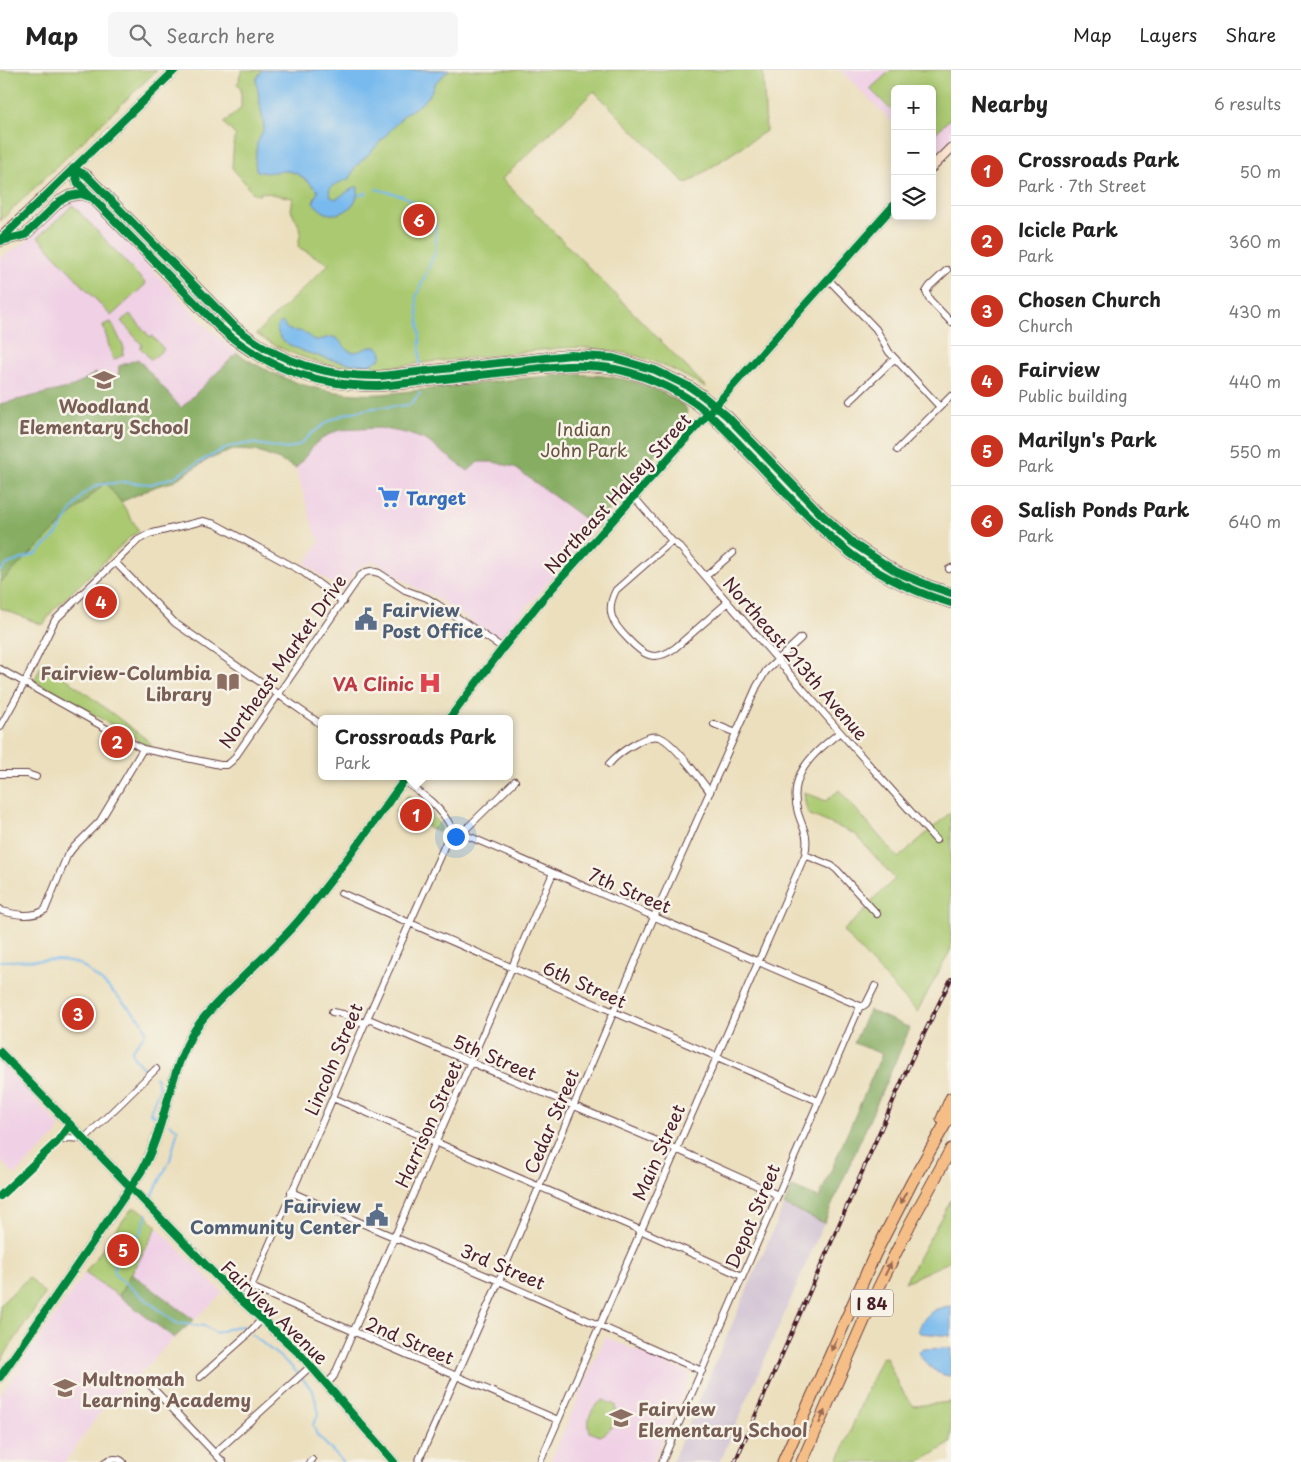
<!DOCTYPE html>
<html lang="en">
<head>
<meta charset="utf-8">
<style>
  :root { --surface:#fff; --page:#f6f6f6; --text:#222; --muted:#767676; --line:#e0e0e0; --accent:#c8321e }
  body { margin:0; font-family:"Playpen Sans",sans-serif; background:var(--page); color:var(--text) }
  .controls { position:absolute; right:15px; top:15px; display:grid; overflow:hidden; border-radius:8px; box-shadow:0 2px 12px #0003 }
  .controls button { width:45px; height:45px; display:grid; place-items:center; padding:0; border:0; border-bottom:1px solid var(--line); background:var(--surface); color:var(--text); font:25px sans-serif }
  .you { position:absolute; left:455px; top:766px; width:18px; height:18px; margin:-12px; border:4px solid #fff; border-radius:50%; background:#1a73e8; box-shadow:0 0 0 8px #1a73e833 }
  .badge { display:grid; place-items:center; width:32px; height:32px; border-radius:50%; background:var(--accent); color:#fff; font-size:16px; font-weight:700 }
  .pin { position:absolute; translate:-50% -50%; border:2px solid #fff; box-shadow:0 1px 5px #0006 }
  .popup { position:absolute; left:318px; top:645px; width:195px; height:65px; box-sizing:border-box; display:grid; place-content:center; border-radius:8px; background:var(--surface); filter:drop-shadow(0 1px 4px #0005); font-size:16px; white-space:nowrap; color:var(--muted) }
  .popup b { font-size:19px; color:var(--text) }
  .popup::after { content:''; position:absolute; left:50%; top:100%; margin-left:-10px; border:10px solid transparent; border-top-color:var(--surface) }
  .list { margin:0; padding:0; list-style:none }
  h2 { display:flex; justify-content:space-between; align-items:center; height:65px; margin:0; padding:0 20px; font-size:21px }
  h2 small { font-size:16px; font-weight:400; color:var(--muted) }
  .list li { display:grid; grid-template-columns:32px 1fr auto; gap:15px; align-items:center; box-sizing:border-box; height:70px; padding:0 20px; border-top:1px solid var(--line) }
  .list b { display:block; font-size:19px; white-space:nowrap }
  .list p { margin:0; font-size:16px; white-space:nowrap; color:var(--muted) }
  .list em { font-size:16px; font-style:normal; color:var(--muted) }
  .icon { flex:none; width:28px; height:28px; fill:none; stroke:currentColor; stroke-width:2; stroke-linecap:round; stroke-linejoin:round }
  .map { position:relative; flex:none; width:951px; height:1392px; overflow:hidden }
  header { display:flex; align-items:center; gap:30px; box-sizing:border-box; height:70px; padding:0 25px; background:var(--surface); border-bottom:1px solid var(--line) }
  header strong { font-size:24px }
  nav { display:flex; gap:28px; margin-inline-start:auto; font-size:18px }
  .search { width:350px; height:45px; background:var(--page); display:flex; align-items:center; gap:12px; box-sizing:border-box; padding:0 18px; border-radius:8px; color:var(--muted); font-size:19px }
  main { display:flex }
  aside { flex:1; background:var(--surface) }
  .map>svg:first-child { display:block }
  .built { fill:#f0d0e5 }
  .industrial { fill:#cebed2 }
  .green { fill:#aac971; stroke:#7a744e }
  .forest { fill:#87ad63; stroke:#686647 }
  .water { fill:#78baee; stroke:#616c8c }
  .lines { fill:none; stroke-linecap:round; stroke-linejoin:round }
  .stream { stroke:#78baee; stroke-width:2 }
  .street-casing { stroke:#623c41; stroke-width:8 }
  .secondary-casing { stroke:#623c41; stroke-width:11 }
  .primary-casing { stroke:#623c41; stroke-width:12 }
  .highway-casing { stroke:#623c41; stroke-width:13 }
  .street { stroke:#fff; stroke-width:6 }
  .secondary { stroke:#fbe5cf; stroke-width:9 }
  .primary { stroke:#f6be87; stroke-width:10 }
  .highway { stroke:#f6be87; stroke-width:11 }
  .rail-casing { stroke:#4a1f2b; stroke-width:4 }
  .rail { stroke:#f7f3e8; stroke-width:2; stroke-dasharray:5.5; stroke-linecap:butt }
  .cycleway-casing { stroke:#f7f3e8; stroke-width:11 }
  .cycleway { stroke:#00873e; stroke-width:8 }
  .oneway { fill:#976754 }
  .labels { text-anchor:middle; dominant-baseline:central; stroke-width:5; stroke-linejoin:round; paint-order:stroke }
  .shield { fill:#f7f3e8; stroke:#7e5f64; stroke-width:1 }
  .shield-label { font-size:16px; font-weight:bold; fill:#4a1f2b }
  .education-label { font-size:18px; font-weight:bold; fill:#785e54; stroke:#f7f3e8; text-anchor:start }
  .park-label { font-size:18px; fill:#675240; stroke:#f7f3e8 }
  .street-label { font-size:18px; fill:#4a1f2b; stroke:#f7f3e8 }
  .shop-label { font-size:18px; font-weight:bold; fill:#366cbe; stroke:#f7f3e8; text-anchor:start }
  .service-label { font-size:18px; font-weight:bold; fill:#4e5e75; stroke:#f7f3e8; text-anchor:start }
  .health-label { font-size:18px; font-weight:bold; fill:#be3a42; stroke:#f7f3e8; text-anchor:end }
</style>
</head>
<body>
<header>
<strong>Map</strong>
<div class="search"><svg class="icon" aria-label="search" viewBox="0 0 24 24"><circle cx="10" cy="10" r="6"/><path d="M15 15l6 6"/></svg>Search here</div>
<nav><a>Map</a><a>Layers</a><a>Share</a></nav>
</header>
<main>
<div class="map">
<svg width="951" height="1392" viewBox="0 0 951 1392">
  <rect width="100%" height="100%" fill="#f7f3e8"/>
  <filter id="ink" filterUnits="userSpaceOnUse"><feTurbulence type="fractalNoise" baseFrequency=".02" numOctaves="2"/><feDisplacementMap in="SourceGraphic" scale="10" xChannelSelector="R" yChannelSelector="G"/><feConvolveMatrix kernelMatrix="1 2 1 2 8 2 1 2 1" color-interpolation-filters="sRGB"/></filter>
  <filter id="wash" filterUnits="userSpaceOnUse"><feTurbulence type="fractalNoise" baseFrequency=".0096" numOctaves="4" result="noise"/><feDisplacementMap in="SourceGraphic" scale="20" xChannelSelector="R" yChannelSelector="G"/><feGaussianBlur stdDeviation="1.12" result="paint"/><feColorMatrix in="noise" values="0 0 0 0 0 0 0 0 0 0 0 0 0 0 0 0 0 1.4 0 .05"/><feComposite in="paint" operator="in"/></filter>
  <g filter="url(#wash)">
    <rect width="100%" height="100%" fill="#ebdfbd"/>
    <!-- built -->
    <path class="built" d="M840,0h111v69l-19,18v-68h-37v36z
      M74,131h7l6,2 6,4 114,120 30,26 -131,129 -106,100v-324l28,-18 38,-36z
      M379,358l27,5 20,7 42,31 10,-9h15l21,5 82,60 -95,110h-7l-62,-42 -16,-7 -36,-24 -9,-2 -14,6 -15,23 -37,-27 15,-23 -5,-8 -19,-65 20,-25 12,-8 11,-5z
      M0,993l57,60 2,4 -2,7 -42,41 -15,-15z
      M157,1157l66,66 -29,27 -63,-47z
      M85,1203l34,23 55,42 -41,43 -29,26 -39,55h-65v-67z
      M605,1267l86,37 -38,88h-103z"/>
    <!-- industrial -->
    <path class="industrial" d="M784,1135l40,18 -104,239h-48z"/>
    <!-- green -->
    <path class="green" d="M0,0h157l-157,151z
      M242,0h521l3,61 -80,53 -92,-93 -92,88 204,208h-2c-35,-22 -72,-36 -114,-39 -23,-2 -45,2 -68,4 -30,4 -60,7 -91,10 -17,2 -35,5 -52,6 -44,3 -86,-10 -123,-34l74,-71h-3l-29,-16 3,-17 -10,-20 2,-12 -32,-6 -1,3 -6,-1 -8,-8 1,-1 -15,-17 2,-29 2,-3 -12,-13 17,-15v-20l-4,-5 3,-3 -1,-2z
      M891,0h60v48l-19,18v-47h-37v25l-25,-25z
      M73,135l73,79 -35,32 -73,-79z
      M130,244l20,23 2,-1 12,13 -13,11 -11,-13 2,-2 -21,-24z
      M111,252l2,3 11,23 -1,7 -10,5 -10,-35z
      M106,412l15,20 18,29 -9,6 -77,73 -10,15 -43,-17v-26z
      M43,591l103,78 6,7 -1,1 -10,-4 -4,-4 -102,-58v-2z
      M839,720l59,68 53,-46v137l-34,63 -74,-81 27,-25 3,-7 22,-20 -40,-45 -47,-20 -3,-12 -1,-10 22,9z
      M408,725l23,18 10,14 -2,5 -44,-20z
      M951,1130v61l-46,21z
      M132,1138c10,-1 18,11 25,19l-38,69 -34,-23z
      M29,1207l16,17 -45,68v-57z
      M886,1287c8,18 14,35 28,49l37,-4v41l-31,19h-82l24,-60 19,-44z
      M603,1330l12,5c3,13 -2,26 -15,31l-10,-4c-4,-13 1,-25 13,-32z"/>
    <!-- forest -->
    <path class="forest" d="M237,283c44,29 92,44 145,41 40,-4 79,-8 118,-13 67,-7 122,-16 182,23l4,4 1,5 -5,11 -38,44 -48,59 -82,-60 -21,-5h-15l-10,9 -42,-31 -20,-7 -27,-5 -40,2 -11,5 -12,8 -20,25 -19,-9 -22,-8 -22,-1 -24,9 -37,23 -15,4 -36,16 -16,-20 -105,101v-179l72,-17 24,-14 7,10h7l8,-7 1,-10 19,-7 43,49z
      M869,940l41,18 -86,195 -40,-18 8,-18 27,11 63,-144 -28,-11z
      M131,1203l63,47 -20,18 -55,-42z"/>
    <!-- water -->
    <path class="water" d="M262,0h187l-13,12 -7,14 -8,8 -16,10 -34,38 -16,15 -5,11 -18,8 -3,5 2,6 5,2 19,-12h3c1,18 -15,31 -32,26 -5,-2 -9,-7 -13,-10l5,-12c-7,-7 -16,-16 -26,-19 -12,-4 -26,5 -36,-2l-1,-9 2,-17 7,-16 -8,-48z
      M282,252c2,2 3,4 4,6 6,5 12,1 18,5 5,2 8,8 13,7 7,0 13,-5 19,-2 7,4 9,14 19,14 9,-1 21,-12 27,1l-2,6c-4,2 -9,6 -15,6 -17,0 -75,-13 -85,-28 -2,-3 -3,-7 -3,-11z
      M951,1236v30l-31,-3 -2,-2c6,-16 16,-24 33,-25z
      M951,1278v28c-13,0 -27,-12 -33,-24l5,-3z"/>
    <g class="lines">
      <!-- stream -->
      <path class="stream" d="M376,119l27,7 19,11 13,17 1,26 -20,47 4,37v30
        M359,125l8,-2
        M0,501l8,-7 28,-10 20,-19 27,-41 14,-9 27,-3 27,2 23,-7 22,-13 32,-17 23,-4 36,6 12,-4 13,-12 19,-13 17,-7 25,-5 37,-3 10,-12
        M0,891l60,-1 20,4 25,20 37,37 4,10 -4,7 -10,12 2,8 12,13
        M155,1007l2,2 2,9 -9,25 6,3
        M152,1126l18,-36 8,-31 -9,-5
        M147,1144l-6,18 -27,31 1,12 61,48 28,3 12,7 17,-6 10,-1 5,4
        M251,1264l39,31 9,10
        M302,1308l11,13 6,22 -6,12 4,10 26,27"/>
    </g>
  </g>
  <g filter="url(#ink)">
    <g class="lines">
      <defs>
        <path id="street" d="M947,200l-17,16 -4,6 4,8 21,22
          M828,209l48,50 13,23 51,55
          M850,331l44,-42
          M897,380l54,-54
          M634,427l38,44 8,6 160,185 96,108
          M672,471l-56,49c-11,21 -4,33 12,49 15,16 26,24 47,9l53,-46
          M115,492l60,61 147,102
          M949,499l2,-1
          M706,506l27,-23
          M0,599l143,80 77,16h7l6,-5 127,-184 6,-4 5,-1 8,2 26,17 22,8 10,6 66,44
          M714,654l22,9
          M0,657l25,-45 30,-62 83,-80 11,-6 54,-13 12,3 88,48 40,30
          M609,694c7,-8 15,-14 24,-19 8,-5 17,-10 26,-8 14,4 41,42 51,55
          M0,704h27l9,3
          M397,706c21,15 44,29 55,53l408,177
          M463,764l4,-6 48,-47
          M805,785l27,11 5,4 40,44
          M341,823l477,208
          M0,839l2,2c15,4 29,7 43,-1l22,-54 6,-8 27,-27 43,-72
          M332,942l11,2 15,8 13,-2 305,129 102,46
          M333,1028l307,132 102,46
          M57,1072l11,-4 16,1 72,-70
          M291,1122l91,40 117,49 203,90
          M0,1126l57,-54 13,-18
          M251,1217l307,133
          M241,1231l10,-14 115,-266 86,-192
          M200,1307l45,-40 17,-18
          M148,1313l75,79
          M327,1314l7,-8 219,-503
          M215,1383l96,-87
          M105,1392c5,-3 13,-5 18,0
          M310,1392l2,-2
          M418,1392l81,-181 155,-364 103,-231 9,-15 35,-33
          M540,1392l265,-607c4,-21 -1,-23 -7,-42 -11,-39 15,-59 42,-81
          M662,1392l198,-456h3l3,-2 9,-18"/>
        <path id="secondary" d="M932,97l19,-19
          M73,99l102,-99
          M449,649l54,-71 37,-46 355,-398
          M0,982l227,235 74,68 93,107
          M0,1307l141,-205c26,-46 27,-100 55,-144 12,-17 26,-31 41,-45 20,-20 42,-40 61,-62 39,-46 74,-96 109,-145"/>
        <path id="primary" d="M73,99l5,14 139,142c46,42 98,61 161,61 42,-4 85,-9 128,-14 36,-4 73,-10 109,-3 29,6 55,17 80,34 18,13 34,30 49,46 32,33 62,68 97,97 32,27 70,45 110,57
          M73,99l13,6 149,152c42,34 91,50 146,49l190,-21 42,3 42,12 35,17 13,9 24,20 94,98 33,30 43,28 33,14 21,7
          M0,169l73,-70
          M0,171l25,-6 35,-34 9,-5 12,-2 12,4"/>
        <path id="highway" d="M942,1049l9,-21
          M783,1392l92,-208 37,-72 39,-68
          M802,1392l75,-171 33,-67 41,-75"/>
      </defs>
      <!-- street casing -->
      <use href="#street" class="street-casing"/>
      <!-- secondary casing -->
      <use href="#secondary" class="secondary-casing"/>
      <!-- primary casing -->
      <use href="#primary" class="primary-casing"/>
      <!-- highway casing -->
      <use href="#highway" class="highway-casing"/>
      <!-- street -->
      <use href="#street" class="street"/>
      <!-- secondary -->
      <use href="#secondary" class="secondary"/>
      <!-- primary -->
      <use href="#primary" class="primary"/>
      <!-- highway -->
      <use href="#highway" class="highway"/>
      <defs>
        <path id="rail" d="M735,1392l177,-404 39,-79"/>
      </defs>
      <!-- rail casing -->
      <use href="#rail" class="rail-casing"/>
      <!-- rail -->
      <use href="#rail" class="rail"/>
      <defs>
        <path id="cycleway" d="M73,99l5,14 139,142c46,42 98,61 161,61 42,-4 85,-9 128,-14 36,-4 73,-10 109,-3 29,6 55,17 80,34 18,13 34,30 49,46 32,33 62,68 97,97 32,27 70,45 110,57
          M73,99l13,6 149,152c42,34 91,50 146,49l190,-21 42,3 42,12 35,17 13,9 24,20 94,98 33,30 43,28 33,14 21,7
          M0,170l175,-170
          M0,171l25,-6 35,-34 9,-5 12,-2 12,4
          M449,649l54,-71 37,-46 355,-398
          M0,982l227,235 74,68 93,107
          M0,1126l57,-54 13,-18
          M0,1307l141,-205c26,-46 27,-100 55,-144 12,-17 26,-31 41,-45 20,-20 42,-40 61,-62 39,-46 74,-96 109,-145"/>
      </defs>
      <!-- cycleway casing -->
      <use href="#cycleway" class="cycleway-casing"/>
      <!-- cycleway -->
      <use href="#cycleway" class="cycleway"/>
    </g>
    <!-- one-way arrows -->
    <defs><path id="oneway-solid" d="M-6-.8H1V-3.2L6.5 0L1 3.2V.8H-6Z" transform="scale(1.25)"/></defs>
    <g class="oneway">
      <use href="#oneway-solid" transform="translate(903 1128) rotate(118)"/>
      <use href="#oneway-solid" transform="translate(888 1199) rotate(-64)"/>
      <use href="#oneway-solid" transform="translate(834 1275) rotate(114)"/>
      <use href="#oneway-solid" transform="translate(822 1347) rotate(-67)"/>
    </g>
  </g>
  <!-- icons -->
  <defs>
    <symbol id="school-bare" viewBox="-9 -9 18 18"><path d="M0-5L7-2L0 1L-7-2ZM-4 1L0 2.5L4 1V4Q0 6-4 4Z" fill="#8d6e63" stroke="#f7f3e8" stroke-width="2.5" paint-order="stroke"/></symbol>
    <symbol id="supermarket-bare" viewBox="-9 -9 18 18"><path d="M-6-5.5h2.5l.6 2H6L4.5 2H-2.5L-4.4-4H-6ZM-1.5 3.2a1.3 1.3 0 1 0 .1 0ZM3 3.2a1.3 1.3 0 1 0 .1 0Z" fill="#3f7fe0" stroke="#f7f3e8" stroke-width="2.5" paint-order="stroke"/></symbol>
    <symbol id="civic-bare" viewBox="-9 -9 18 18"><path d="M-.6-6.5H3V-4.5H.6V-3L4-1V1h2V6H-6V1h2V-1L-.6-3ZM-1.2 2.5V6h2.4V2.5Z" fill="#5c6f8a" stroke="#f7f3e8" stroke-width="2.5" paint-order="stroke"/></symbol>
    <symbol id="library-bare" viewBox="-9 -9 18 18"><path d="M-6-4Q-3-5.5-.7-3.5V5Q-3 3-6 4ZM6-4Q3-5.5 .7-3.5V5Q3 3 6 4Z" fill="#8d6e63" stroke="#f7f3e8" stroke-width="2.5" paint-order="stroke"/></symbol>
    <symbol id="hospital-bare" viewBox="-9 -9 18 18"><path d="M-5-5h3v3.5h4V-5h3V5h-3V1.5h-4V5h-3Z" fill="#e0444e" stroke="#f7f3e8" stroke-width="2.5" paint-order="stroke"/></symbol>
  </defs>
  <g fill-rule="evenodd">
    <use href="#school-bare" x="88" y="294" width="32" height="32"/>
    <use href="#supermarket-bare" x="373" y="411" width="32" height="32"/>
    <use href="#civic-bare" x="350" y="533" width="32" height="32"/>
    <use href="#library-bare" x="212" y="596" width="32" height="32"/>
    <use href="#hospital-bare" x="414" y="597" width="32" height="32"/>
    <use href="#civic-bare" x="361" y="1129" width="32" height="32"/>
    <use href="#school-bare" x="49" y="1302" width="32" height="32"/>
    <use href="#school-bare" x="605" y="1332" width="32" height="32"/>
  </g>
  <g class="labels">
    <!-- shield labels -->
    <rect class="shield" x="851" y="1219.5" width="42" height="27" rx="4"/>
    <g class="shield-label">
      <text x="872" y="1233">I 84</text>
    </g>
    <!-- education labels -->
    <g class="education-label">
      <text x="104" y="335" text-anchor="middle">Woodland<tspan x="104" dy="21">Elementary School</tspan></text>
      <text x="212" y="602" text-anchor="end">Fairview-Columbia<tspan x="212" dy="21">Library</tspan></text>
      <text x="82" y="1308">Multnomah<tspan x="82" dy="21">Learning Academy</tspan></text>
      <text x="638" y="1338">Fairview<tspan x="638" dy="21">Elementary School</tspan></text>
    </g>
    <!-- park labels -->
    <g class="park-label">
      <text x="584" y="358">Indian<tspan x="584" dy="21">John Park</tspan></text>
    </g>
    <!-- street labels -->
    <g class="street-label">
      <text transform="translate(617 423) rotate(-48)">Northeast Halsey Street</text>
      <text transform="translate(796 588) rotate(49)">Northeast 213th Avenue</text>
      <text transform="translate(282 591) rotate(-55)">Northeast Market Drive</text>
      <text transform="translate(630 820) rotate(23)">7th Street</text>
      <text transform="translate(585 914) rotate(24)">6th Street</text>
      <text transform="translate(495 987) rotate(23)">5th Street</text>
      <text transform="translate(333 989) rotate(-67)">Lincoln Street</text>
      <text transform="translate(551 1051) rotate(-67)">Cedar Street</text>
      <text transform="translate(428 1054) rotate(-66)">Harrison Street</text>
      <text transform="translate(658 1082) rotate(-66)">Main Street</text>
      <text transform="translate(752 1146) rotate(-67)">Depot Street</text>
      <text transform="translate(503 1196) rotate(23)">3rd Street</text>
      <text transform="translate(275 1242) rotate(44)">Fairview Avenue</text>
      <text transform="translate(410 1270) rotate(23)">2nd Street</text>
    </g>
    <!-- shop labels -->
    <g class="shop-label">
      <text x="406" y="427">Target</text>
    </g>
    <!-- service labels -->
    <g class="service-label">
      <text x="382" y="539">Fairview<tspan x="382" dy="21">Post Office</tspan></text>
      <text x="361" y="1135" text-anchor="end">Fairview<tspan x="361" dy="21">Community Center</tspan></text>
    </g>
    <!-- health labels -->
    <g class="health-label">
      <text x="414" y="613">VA Clinic</text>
    </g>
  </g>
</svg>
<div class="controls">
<button>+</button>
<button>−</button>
<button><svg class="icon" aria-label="layers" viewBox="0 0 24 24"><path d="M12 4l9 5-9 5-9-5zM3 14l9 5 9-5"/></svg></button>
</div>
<div class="you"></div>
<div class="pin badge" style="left:416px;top:745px">1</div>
<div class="popup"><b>Crossroads Park</b>Park</div>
<div class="pin badge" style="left:117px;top:672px">2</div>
<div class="pin badge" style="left:78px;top:944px">3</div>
<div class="pin badge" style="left:101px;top:532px">4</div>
<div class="pin badge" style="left:123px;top:1180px">5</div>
<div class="pin badge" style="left:419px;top:150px">6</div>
</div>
<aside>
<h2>Nearby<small>6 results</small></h2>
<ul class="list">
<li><span class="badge">1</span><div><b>Crossroads Park</b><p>Park · 7th Street</p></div><em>50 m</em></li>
<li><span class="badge">2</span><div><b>Icicle Park</b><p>Park</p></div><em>360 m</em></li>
<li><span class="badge">3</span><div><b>Chosen Church</b><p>Church</p></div><em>430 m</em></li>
<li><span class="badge">4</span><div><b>Fairview</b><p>Public building</p></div><em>440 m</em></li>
<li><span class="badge">5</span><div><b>Marilyn's Park</b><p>Park</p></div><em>550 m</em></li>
<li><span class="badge">6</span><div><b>Salish Ponds Park</b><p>Park</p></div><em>640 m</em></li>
</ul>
</aside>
</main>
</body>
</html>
